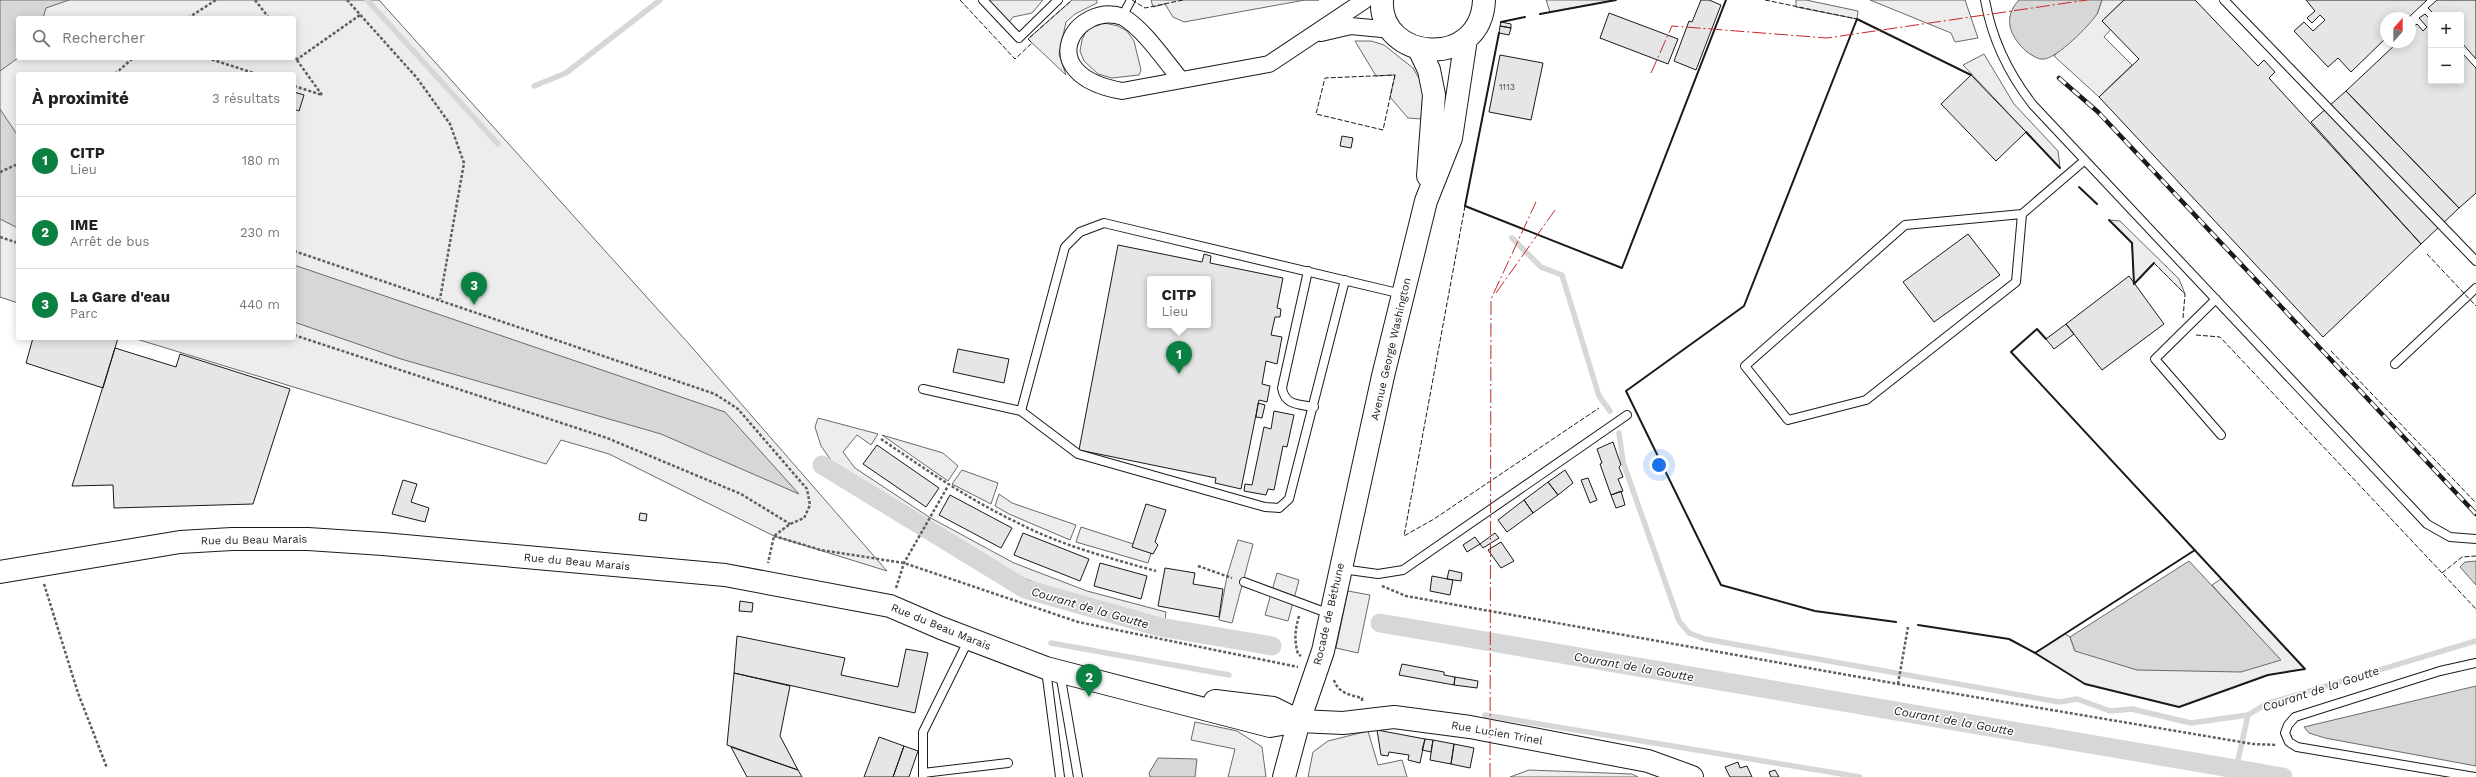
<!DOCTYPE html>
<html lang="fr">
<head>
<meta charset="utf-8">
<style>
  :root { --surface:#fff; --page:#f6f6f6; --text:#222; --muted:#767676; --line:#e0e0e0; --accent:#0b8043 }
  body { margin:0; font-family:"Work Sans",sans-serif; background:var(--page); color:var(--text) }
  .controls { position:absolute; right:12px; top:12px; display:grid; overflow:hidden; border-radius:4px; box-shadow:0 2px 10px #0003 }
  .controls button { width:36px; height:36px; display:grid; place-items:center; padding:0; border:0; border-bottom:1px solid var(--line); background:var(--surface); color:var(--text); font:20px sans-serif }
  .compass { position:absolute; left:2380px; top:12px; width:36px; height:36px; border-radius:50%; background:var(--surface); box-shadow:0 2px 10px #0003; rotate:21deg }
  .you { position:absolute; left:1659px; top:465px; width:14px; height:14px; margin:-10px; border:3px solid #fff; border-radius:50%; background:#1a73e8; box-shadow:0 0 0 6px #1a73e833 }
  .badge { display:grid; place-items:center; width:26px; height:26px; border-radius:50%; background:var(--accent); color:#fff; font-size:13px; font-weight:700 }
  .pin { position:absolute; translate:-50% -33px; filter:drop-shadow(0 1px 2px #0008) }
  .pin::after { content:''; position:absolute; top:21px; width:14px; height:12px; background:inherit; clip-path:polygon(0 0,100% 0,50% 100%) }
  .popup { position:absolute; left:1147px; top:276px; width:64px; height:52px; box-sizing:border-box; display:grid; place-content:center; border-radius:4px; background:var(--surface); filter:drop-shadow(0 1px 3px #0005); font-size:13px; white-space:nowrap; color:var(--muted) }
  .popup b { font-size:15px; color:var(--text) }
  .popup::after { content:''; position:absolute; left:50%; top:100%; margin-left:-8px; border:8px solid transparent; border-top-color:var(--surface) }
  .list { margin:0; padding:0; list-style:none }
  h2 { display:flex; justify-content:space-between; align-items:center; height:52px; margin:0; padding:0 16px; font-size:17px }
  h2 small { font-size:13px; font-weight:400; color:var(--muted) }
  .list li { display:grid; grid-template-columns:26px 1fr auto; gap:12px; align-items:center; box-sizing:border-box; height:72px; padding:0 16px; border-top:1px solid var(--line) }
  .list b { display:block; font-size:15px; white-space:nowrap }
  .list p { margin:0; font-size:13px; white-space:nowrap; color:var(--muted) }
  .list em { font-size:13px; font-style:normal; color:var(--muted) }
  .icon { flex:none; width:22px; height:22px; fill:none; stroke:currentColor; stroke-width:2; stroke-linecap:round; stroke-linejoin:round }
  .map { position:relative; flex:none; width:2476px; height:777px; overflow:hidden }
  .search { position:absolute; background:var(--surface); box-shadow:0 2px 10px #0003; left:16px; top:16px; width:280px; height:44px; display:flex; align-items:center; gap:10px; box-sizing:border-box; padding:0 14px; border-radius:4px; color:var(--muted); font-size:15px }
  .panel { position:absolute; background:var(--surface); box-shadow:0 2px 10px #0003; left:16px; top:72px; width:280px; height:268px; border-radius:4px }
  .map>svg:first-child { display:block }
  .built { fill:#ededed; stroke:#6a6a6a; fill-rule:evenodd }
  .water { fill:#d7d7d7; stroke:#6a6a6a }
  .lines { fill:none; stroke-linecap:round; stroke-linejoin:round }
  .stream { stroke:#d7d7d7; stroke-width:5.5 }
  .canal { stroke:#d7d7d7; stroke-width:19 }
  .building { fill:#e6e6e6; stroke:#1a1a1a; fill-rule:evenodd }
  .lane-casing { stroke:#1a1a1a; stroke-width:10 }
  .street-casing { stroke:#1a1a1a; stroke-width:18 }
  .secondary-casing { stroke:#1a1a1a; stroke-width:24 }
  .primary-casing { stroke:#1a1a1a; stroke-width:24 }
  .path { stroke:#5f5f5f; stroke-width:2.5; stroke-dasharray:3 2; stroke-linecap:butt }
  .lane { stroke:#fff; stroke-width:8 }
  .street { stroke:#fff; stroke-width:16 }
  .secondary { stroke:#fff; stroke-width:22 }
  .primary { stroke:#fff; stroke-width:22 }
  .rail-casing { stroke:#1a1a1a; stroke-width:4.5 }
  .rail { stroke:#fff; stroke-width:3; stroke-dasharray:9; stroke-linecap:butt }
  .fence { stroke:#1a1a1a; stroke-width:1; stroke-dasharray:5 2; stroke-linecap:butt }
  .wall { stroke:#1a1a1a; stroke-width:2 }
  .power { stroke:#c62828; stroke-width:1; stroke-dasharray:14 3 2 3; stroke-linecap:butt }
  .labels { text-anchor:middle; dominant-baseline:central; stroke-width:3; stroke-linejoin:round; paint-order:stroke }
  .number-label { font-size:9px; fill:#4d4d4d }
  .street-label { font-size:11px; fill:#1a1a1a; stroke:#fff }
  .water-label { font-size:12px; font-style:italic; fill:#1a1a1a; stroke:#fff }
</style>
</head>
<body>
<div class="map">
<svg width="2476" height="777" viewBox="0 0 2476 777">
  <rect width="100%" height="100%" fill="#fff"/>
  <!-- built -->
  <path class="built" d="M0,0h379l310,344 198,227 -113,-35 -165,-82 -48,-14 -15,24 -413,-126h161v-264h-276v229l-18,-6zM18,18h276v40h-276z
    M983,0h60l-11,13 -19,4 -6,8z
    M1072,0h25v3l-22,11 -9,8 -7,32 7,21 -38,-36z
    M1151,0h168h-14l-121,22 -11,-5 -8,-13 -12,3z
    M1546,0h70l-66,12z
    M1796,0h10l52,11 -1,8 -61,-12z
    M1870,0h95l13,38 -23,4 -4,-9z
    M2102,0h22l-22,21 9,8 -7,8 28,28 -33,32 -45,-41 43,-42z
    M1100,22l18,4 9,5 7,10 7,29 -2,5 -27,3 -14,-4 -14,-13 -4,-10 2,-11 4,-9z
    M1355,41h16l13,4 29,23 7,12 3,13 -2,26 -13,-1 -18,-21 5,-22 -19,1z
    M1984,54l30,50 44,47 2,17 -97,-103z
    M2109,220l11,1 59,58 6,15 -31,-31 -20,21 -2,-41z
    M818,418l60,16 -7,11 -14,-10 -14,17 12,16 74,49 85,46 73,28 79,21 -1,9 -108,-30 -52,-20 -84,-47 -71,-46 -15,-12 -14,-20 -6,-19z
    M882,435l61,18 15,13 -10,15z
    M962,470l36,13 -7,21 -39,-20z
    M999,494l13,9 64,22 -6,15 -61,-26 -14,-8z
    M1081,527l71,23 -4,13 -72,-21z
    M1238,540l15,4 -21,79 -13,-3 8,-44z
    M1277,573l22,7 -11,41 -23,-6z
    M2221,579l84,90 -37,6 -89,32 -94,-23 -50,-31 30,-19 5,3 5,14 205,9 -68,-75z
    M1348,591l22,4 -12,58 -22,-5z
    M1195,722l42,9 25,16 4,30h-38l7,-28 -44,-9z
    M1368,731l10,34 24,-5 5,17h-99l5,-25 15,-11z
    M1529,770l103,4 6,3h-128z"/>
  <!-- water -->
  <path class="water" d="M0,0h69l-23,8 -3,10h-25v40l-18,13z
    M2019,0h83c-2,4 -3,10 -5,14 -8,12 -40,44 -53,45 -6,1 -12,-4 -17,-7 -17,-15 -25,-34 -8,-52z
    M0,109l18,27v92l-18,-9z
    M294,265l431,147 74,82 -138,-60 -260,-75 -107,-37z
    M2189,561l92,99 -40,12 -104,-2 -62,-19 -5,-14z
    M2476,561v24l-16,-18 5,-5z
    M2476,686v80l-151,-28 -16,-5 -5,-6z
    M1158,758l39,1 -2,18h-45l-1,-4z"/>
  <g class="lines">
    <!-- stream -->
    <path class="stream" d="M367,0l131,144
      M534,86l32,-13 94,-73
      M1512,238l29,29 21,8 37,121 11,15
      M1619,433l4,29 56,159 10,12 16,6 354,63 18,-3 33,12 22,-2 59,14 57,-8
      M1051,643l178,32
      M1485,715l375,62
      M2236,769l12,-54 18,-11 210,-63"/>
    <!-- canal -->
    <path class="canal" d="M822,465l203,124 135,38 112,19
      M1380,623l903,154"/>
  </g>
  <!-- building -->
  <path class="building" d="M1701,0h8l12,5 -25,65 -22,-9 15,-40 3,1z
    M2124,0h71l63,66 6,-6 11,12 -6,6 152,166 -98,93 -224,-240 40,-38 -37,-38z
    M2306,0h121l-19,18h-22v20l-35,34 -13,-14 -10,9 -34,-36 10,-9 9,9 12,-11 -5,-5 -8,8 -5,-5 8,-7z
    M2437,0h39v59l-15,-17v-27h-26l-7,-7z
    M1609,13l69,26 -10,25 -68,-26z
    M2425,14l6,6v61h30v-29l15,16v125l-17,15 -113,-117 52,-49h12v-12l7,-6 6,7 4,-4 -8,-9z
    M1501,22l10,2v4l-11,-2z
    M1500,26l11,2 -2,7 -10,-2z
    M1500,55l43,8 -12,57 -42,-8z
    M1971,75l55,57 -30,29 -55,-57z
    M2346,91l113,117 -38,36 -110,-122z
    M294,92l10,3 -5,16 -5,-2z
    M1342,136l11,2 -2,10 -11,-2z
    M1968,234l32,41 -66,47 -31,-40z
    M1118,245l84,17 2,-8 7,2 -1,7 73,15 -6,30 4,1 -1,8h-5l-4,18 11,2 -5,27 -11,-3 -4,23 8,2 -3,16 -8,-2 -18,89 -26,-6 1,-5 -137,-28zM1150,279h58v46h-58z
    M2129,276l35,48 -62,46 -36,-46z
    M2066,324l8,10 -20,15 -8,-10z
    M33,338h85l-15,50 -77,-25z
    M115,348l61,19 4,-13 110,35 -37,115 -139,4 -1,-23 -41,1z
    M958,349l51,10 -5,24 -51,-11z
    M1258,403l7,2 -3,13 -6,-1z
    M1274,411l20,4 -7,32 -4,-1 -9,44 -6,-1 -2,6 -22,-4 1,-7 7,1 12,-58 7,2z
    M1613,442l8,23 -2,2 4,10 -5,2 5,12 -12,4 -11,-31 2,-1 -5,-14z
    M877,445l62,43 -13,19 -63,-43z
    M1565,470l8,13 -15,12 -10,-13z
    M1588,478l9,22 -7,3 -9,-23z
    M403,480l14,4 -6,18 18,6 -4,14 -33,-8z
    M1548,482l10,13 -25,18 -9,-13z
    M1621,491l4,14 -9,3 -5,-13z
    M950,495l62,33 -11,20 -62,-33z
    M1524,500l9,13 -26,19 -9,-12z
    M1146,504l20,6 -11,32 3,3 -5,9 -21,-7z
    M640,513l7,1 -1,7 -7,-1z
    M1023,533l66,26 -9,22 -66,-26z
    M1495,533l4,5 -16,10 -3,-4z
    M1475,537l5,7 -13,8 -4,-7z
    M1501,542l13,19 -13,7 -13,-18z
    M1100,563l47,13 -6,23 -47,-13z
    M1165,568l30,5 -2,11 30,5 -4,28 -61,-11z
    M1449,570l13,3 -1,8 -14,-2z
    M1432,576l21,4 -3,15 -20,-4z
    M740,601l13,2 -1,9 -13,-1z
    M737,636l108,22 -4,17 57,12 8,-38 22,4 -13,60 -181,-40z
    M1402,664l42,8v3l11,2 -1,8 -55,-10z
    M734,673l56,13 -10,50 18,34 -71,-25z
    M1455,677l23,4 -1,7 -23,-3z
    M1377,730l48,9 -5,24 -12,-3 1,-5 -20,-3 -1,4 -7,-1z
    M879,737l25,9 -11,31h-29z
    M1425,739l8,1 -2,12 -9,-2z
    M1433,740l21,4 -3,20 -21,-4z
    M1454,744l20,4 -4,20 -19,-4z
    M904,746l14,5 -9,26h-16z
    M731,747l67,23 4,7h-55z
    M1738,762l2,6 7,-2 5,11h-22l-5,-10z
    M1775,770l4,7h-8l-2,-5z"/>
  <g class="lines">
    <defs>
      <path id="lane" d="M983,0l36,38 39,-38
        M1985,0c7,40 23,73 48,105l394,419 23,13 26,2
        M2224,0l252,261
        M1122,17l9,-17
        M2022,214l-6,68 -150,118 -78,20 -43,-54 160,-141 117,-11 63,-54
        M1308,271l-26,117c3,18 17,16 32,19
        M1345,280l-56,219 -10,9 -14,-1 -187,-53 -57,-43 44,-164 15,-15 24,-9 298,71
        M2216,299l-61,60 66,76
        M2395,364l81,-76
        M923,389l98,22
        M1342,569l36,5 25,-4 224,-155
        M1244,582l86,32
        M1046,670l14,107
        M1060,673l18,104
        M923,773l85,-10
        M923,777v-45l46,-93
        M2475,777l-178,-30 -8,-5 -4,-9 3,-8 7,-8 145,-46 36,-8"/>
      <path id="street" d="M1321,33l30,-7 41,4
        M1181,80c-16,-19 -37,-51 -58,-63 -46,-17 -95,57 -1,74l147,-27 96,-64"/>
      <path id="secondary" d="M0,572l180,-30 52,-3h76l75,5 342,31 165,31 51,22 105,40 224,58 29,-5 44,2 51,-6 76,10 178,34 44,16
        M1215,701l58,7 26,13"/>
      <path id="primary" d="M1382,0c-4,61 99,71 102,0
        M1419,49l10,21 5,25 -6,81
        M1284,777l15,-56 24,-70 60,-275 43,-175 25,-63 15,-99"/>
    </defs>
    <!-- lane casing -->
    <use href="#lane" class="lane-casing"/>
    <!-- street casing -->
    <use href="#street" class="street-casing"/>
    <!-- secondary casing -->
    <use href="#secondary" class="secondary-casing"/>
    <!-- primary casing -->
    <use href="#primary" class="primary-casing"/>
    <!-- path -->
    <path class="path" d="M255,0l14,18
      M347,0l70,78 33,46 14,39 -24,136
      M188,18l28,-18
      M294,56l28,39
      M207,58l50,16
      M296,60l64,-45
      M115,74l18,-16
      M294,86l28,9
      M0,172l18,-8
      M0,237l18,6
      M294,251l421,143 23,15 69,80 3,16 -6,13 -14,6 -16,12 -6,27
      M294,335l313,103 134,56 49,30
      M881,439c44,30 87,60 135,83 44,23 93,36 140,49
      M774,536l47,14 83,13 174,59 220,45
      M1198,566l34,12
      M44,584l34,109 29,75
      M1382,586l24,10 492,88 355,60 24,1
      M896,588l8,-25 44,-77
      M1299,616c-4,14 -5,24 -1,38l3,2
      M1334,680c4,13 16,15 28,18v4
      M1898,684l10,-57"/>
    <!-- lane -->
    <use href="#lane" class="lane"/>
    <!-- street -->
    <use href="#street" class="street"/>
    <!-- secondary -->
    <use href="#secondary" class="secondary"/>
    <!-- primary -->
    <use href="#primary" class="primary"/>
    <defs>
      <path id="rail" d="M2059,78l39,34 378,402"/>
    </defs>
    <!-- rail casing -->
    <use href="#rail" class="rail-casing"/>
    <!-- rail -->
    <use href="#rail" class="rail"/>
    <!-- fence -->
    <path class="fence" d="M960,0l55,59 17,-16 -4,-4 44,-39
      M1132,0l13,8 38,-8
      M1765,0l92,19
      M1395,75l-12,55 -67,-16 9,-36z
      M1465,206l-61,330 30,-17 165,-111
      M2427,254l49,52
      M2154,263l31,31 -2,24
      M2196,335l24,2 256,272
      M2331,351l145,152
      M2442,573l20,-16 14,-1"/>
    <!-- wall -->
    <path class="wall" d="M1540,14l76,-14
      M1501,22l24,-5
      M1499,33l-34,173 157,62 104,-268
      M2026,132l34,36
      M2079,187l18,17
      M2109,220l23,23 2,41
      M2134,284l20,-21
      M1896,622l-81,-11 -94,-26 -95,-194 118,-85 113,-287 114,56
      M1918,625l91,14 26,14 160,-103
      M2035,653l50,31 94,23 89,-32 37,-6 -294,-317 26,-23 9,10"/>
    <!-- power -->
    <path class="power" d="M1651,73l21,-47 155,12 260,-38
      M1496,293l59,-83
      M1490,777l1,-478 45,-97"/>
  </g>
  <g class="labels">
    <!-- number labels -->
    <g class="number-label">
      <text x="1507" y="87">1113</text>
    </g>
    <!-- street labels -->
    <g class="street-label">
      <text transform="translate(1391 349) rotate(-77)">Avenue George Washington</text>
      <text transform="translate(254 540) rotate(-1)">Rue du Beau Marais</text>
      <text transform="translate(577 562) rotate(5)">Rue du Beau Marais</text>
      <text transform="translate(1329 614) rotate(-77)">Rocade de Béthune</text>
      <text transform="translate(941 627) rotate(22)">Rue du Beau Marais</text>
      <text transform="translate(1497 733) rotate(10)">Rue Lucien Trinel</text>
    </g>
    <!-- water labels -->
    <g class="water-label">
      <text transform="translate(1090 608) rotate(16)">Courant de la Goutte</text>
      <text transform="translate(1634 667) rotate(10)">Courant de la Goutte</text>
      <text transform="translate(2321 689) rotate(-18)">Courant de la Goutte</text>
      <text transform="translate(1954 721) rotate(10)">Courant de la Goutte</text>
    </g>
  </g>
</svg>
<div class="controls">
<button>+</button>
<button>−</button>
</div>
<svg class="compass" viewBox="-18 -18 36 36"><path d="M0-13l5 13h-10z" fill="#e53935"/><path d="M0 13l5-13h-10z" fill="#767676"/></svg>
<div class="you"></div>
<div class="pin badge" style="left:1179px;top:374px">1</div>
<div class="popup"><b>CITP</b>Lieu</div>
<div class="pin badge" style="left:1089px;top:697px">2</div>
<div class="pin badge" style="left:474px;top:305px">3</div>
<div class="search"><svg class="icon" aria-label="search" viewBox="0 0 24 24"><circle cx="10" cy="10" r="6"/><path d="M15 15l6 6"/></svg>Rechercher</div>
<section class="panel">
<h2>À proximité<small>3 résultats</small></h2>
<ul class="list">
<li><span class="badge">1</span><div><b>CITP</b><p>Lieu</p></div><em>180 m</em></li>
<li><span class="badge">2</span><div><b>IME</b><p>Arrêt de bus</p></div><em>230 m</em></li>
<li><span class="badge">3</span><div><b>La Gare d'eau</b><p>Parc</p></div><em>440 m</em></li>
</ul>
</section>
</div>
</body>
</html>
